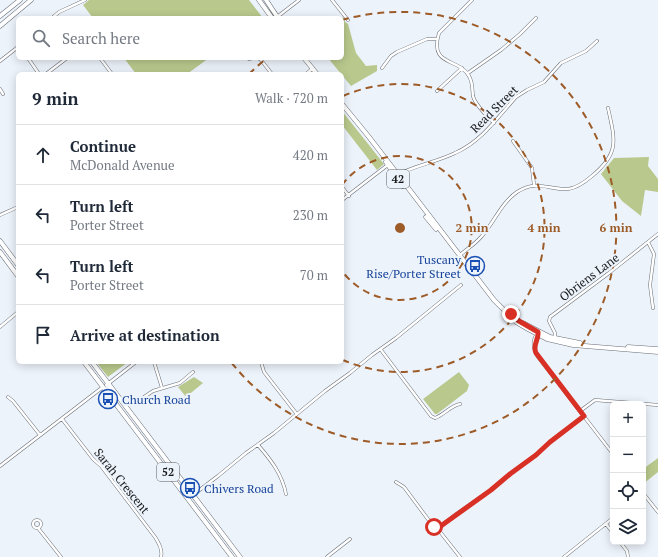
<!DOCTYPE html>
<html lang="en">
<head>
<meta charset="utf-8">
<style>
  :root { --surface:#fff; --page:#f2f2f3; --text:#1f2937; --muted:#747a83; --line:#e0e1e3 }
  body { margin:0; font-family:"PT Serif",serif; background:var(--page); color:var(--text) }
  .controls { position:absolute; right:12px; bottom:12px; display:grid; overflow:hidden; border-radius:6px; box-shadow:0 2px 10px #0003 }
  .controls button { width:36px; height:36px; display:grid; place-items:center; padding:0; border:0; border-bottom:1px solid var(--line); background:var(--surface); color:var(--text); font:20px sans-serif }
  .stop { position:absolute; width:12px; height:12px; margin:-9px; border:3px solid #d93025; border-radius:50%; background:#fff }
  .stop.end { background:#d93025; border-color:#fff; box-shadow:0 1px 4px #0008 }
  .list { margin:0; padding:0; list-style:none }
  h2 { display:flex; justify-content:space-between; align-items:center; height:52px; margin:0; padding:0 16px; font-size:17px }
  h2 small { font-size:13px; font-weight:400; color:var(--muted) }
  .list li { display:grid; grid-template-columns:26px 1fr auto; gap:12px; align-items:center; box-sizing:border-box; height:60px; padding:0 16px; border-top:1px solid var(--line) }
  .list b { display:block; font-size:15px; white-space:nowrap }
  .list p { margin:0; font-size:13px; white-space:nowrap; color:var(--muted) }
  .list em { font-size:13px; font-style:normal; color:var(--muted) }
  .icon { flex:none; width:22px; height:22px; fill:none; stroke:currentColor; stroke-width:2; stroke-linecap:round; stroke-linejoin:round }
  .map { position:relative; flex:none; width:658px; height:557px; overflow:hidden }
  .search { position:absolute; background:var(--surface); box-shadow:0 2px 10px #0003; left:16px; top:16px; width:328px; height:44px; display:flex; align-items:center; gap:10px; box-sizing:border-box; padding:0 14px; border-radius:6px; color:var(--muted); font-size:15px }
  .panel { position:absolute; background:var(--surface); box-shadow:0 2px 10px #0003; left:16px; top:72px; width:328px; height:292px; border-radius:6px }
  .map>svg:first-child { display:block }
  .green { fill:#b9c98d }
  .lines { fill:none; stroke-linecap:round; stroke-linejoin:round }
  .minor-casing { stroke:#6a6e76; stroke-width:3.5 }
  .primary-casing { stroke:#6a6e76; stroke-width:5 }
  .minor { stroke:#fff; stroke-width:2.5 }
  .primary { stroke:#fff; stroke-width:4 }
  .route { stroke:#d93025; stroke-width:5 }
  .ring { fill:none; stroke:#9d5b28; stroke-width:2; stroke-dasharray:7 5 }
  .labels { text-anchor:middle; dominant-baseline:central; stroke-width:4; stroke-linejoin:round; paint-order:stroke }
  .shield { fill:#edf3fb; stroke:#565a5e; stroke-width:1 }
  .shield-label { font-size:11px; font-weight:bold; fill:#16181b }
  .street-label { font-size:12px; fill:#16181b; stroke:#edf3fb }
  .transit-label { font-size:12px; fill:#164399; stroke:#edf3fb; text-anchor:start }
  .centre { fill:#9d5b28; stroke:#edf3fb; stroke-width:2 }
  .ring-label { font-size:12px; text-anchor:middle; font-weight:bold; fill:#9d5b28; stroke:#edf3fb; stroke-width:4; stroke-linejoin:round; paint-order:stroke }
</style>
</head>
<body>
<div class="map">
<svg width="658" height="557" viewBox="0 0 658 557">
  <rect width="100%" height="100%" fill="#edf3fb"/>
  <!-- green -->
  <path class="green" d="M89,0h160l14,18h-170l-10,-13z
    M343,17l2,5 3,2 8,29 10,13 11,-1v6l-26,15 -23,-28h14v-40z
    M124,58h85l-22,16h-51z
    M342,111l42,53 -7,6 -35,-45z
    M649,157l-1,9 10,13v13l-13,-2 -4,26 -19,-15 -21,-27 13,-16z
    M96,362h32l-20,15z
    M459,372l10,13 -2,6 -30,23h-2l-12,-15z
    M194,377l9,6 -17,14 -8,-10z
    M658,458v14l-15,12v-15z"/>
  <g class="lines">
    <defs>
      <path id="minor" d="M332,0l16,20
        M472,0l-33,33c-10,34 19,24 30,43 4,7 3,13 4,20 2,9 15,21 21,27
        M277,17l22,-17
        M52,18l7,-6 26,-12
        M28,58l11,16
        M100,58l12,16
        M258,58l3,2 11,14
        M249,59l4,-1
        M0,61l18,-14
        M382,68l9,-12 6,-4 30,-13h10
        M468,73l33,-23 19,-16 16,-16
        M46,74l21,-16
        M306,74l7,-6
        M0,89l3,5
        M437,91l25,-23
        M513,141l19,27 2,17
        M397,175c19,-10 40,-13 58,-22 26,-11 43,-36 61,-56l11,-7 17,-8 17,-19 25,-12 11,-10
        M342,187l7,9
        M342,200l47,-36
        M0,215l18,-8
        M648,242l6,12 -4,31 3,23
        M460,255c7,-6 15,-11 21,-18 13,-14 20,-34 36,-45 20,-13 31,-2 51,-3 9,-1 17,-7 24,-13 28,-23 23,-36 16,-68
        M0,327l18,-15
        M537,334c-5,7 -4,15 1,23l75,97
        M555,339v-6l-6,-12 1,-4 59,-44 49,-39
        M535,345l4,-10
        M381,350l50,66 4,2c9,-3 15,-12 25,-14
        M154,362l8,26
        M261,362l3,10 32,41
        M109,383l27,-21
        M8,397l5,4 27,34
        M144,397l9,-6 27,-8 13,-11
        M580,411l15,-11 63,5
        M62,419l31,40 8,7 54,71c4,6 8,13 6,20
        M258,445c13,15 24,29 28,49
        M0,466l103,-79
        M396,482l8,5 29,39 4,2 23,29
        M643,493l15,19
        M193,495l25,-19 28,-23 28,-20 51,-42 25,-18 22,-18 24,-17 65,-53
        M33 524a4 4 0 1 1 8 0a4 4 0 1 1-8 0Z
        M606,524l7,9
        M38,528l23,29
        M437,528l5,-2 13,-11 36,-25 19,-16 26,-19 14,-13 34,-26
        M620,542l7,9 1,6
        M327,557l23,-18
        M564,557l49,-39"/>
      <path id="primary" d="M259,0l13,18
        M266,0l12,18
        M0,16l20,-16
        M0,26l31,-26
        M304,58l13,16
        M342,104l27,33 125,163 22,22 12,7 19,10 26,6 85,7
        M386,162l17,24
        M426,217l10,12
        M0,241l18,24
        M0,252l18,24
        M523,323l27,14 30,6
        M628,347l29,2
        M84,362l148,195
        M92,362l148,195
        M109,383l-2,2 6,10 2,5"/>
    </defs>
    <!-- minor casing -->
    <use href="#minor" class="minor-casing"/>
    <!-- primary casing -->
    <use href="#primary" class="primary-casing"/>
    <!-- minor -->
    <use href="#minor" class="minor"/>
    <!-- primary -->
    <use href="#primary" class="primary"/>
  </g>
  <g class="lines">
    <!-- route -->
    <path class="route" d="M434,527l4,1 53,-38 19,-16 26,-19 14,-13 34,-26 -48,-63c-4,-8 3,-13 2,-21l-19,-11 -8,-7"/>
  </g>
  <!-- distance rings -->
  <g class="ring">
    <path d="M342 185A72 72 0 1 1 342 271"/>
    <path d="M343 96A144 144 0 1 1 343 360"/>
    <path d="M249 74A216 216 0 0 1 266 59M342 20A216 216 0 1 1 231 362"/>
  </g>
  <!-- icons -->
  <defs>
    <symbol id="bus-ring" viewBox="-11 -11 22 22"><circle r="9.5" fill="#edf3fb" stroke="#1a4fb4" stroke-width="1.5"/><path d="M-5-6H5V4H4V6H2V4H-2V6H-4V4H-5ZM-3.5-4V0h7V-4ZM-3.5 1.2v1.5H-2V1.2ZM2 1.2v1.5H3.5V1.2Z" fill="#1a4fb4"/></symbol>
  </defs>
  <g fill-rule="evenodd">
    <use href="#bus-ring" x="464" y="255" width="22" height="22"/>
    <use href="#bus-ring" x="97" y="388" width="22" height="22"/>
    <use href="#bus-ring" x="179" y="477" width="22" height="22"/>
  </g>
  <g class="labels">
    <!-- shield labels -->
    <g class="shield">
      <rect x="387" y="170" width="22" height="18" rx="3"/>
      <rect x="157" y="463" width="22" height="18" rx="3"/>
    </g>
    <g class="shield-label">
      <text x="398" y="179">42</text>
      <text x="168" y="472">52</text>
    </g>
    <!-- street labels -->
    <g class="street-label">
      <text transform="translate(494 109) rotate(-45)">Read Street</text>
      <text transform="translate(589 277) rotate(-37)">Obriens Lane</text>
      <text transform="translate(122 481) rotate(51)">Sarah Crescent</text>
    </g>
    <!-- transit labels -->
    <g class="transit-label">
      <text x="461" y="259" text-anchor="end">Tuscany<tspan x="461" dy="14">Rise/Porter Street</tspan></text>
      <text x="122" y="399">Church Road</text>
      <text x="204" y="488">Chivers Road</text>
    </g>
  </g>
  <circle cx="400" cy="228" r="6" class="centre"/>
  <g class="ring-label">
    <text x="472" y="232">2 min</text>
    <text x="544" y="232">4 min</text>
    <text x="616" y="232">6 min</text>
  </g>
</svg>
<div class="controls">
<button>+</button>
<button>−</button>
<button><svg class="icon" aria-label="locate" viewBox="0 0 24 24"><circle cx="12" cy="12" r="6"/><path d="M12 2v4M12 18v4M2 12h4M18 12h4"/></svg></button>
<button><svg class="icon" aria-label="layers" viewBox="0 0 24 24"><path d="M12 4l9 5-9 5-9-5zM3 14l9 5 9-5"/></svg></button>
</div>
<div class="stop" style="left:434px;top:527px"></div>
<div class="stop end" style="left:511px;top:314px"></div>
<div class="search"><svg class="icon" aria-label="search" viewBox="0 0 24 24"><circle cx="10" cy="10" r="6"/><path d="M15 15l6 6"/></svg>Search here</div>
<section class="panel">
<h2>9 min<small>Walk · 720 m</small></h2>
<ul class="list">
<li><svg class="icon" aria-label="ahead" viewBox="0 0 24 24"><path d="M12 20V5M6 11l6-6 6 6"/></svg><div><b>Continue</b><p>McDonald Avenue</p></div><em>420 m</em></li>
<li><svg class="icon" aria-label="left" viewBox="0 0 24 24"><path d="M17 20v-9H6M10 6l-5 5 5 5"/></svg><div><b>Turn left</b><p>Porter Street</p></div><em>230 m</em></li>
<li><svg class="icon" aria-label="left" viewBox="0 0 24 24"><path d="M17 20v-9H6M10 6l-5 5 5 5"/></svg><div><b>Turn left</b><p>Porter Street</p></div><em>70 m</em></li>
<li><svg class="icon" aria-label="arrive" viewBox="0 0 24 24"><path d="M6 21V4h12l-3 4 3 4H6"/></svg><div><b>Arrive at destination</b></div></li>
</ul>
</section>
</div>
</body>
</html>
